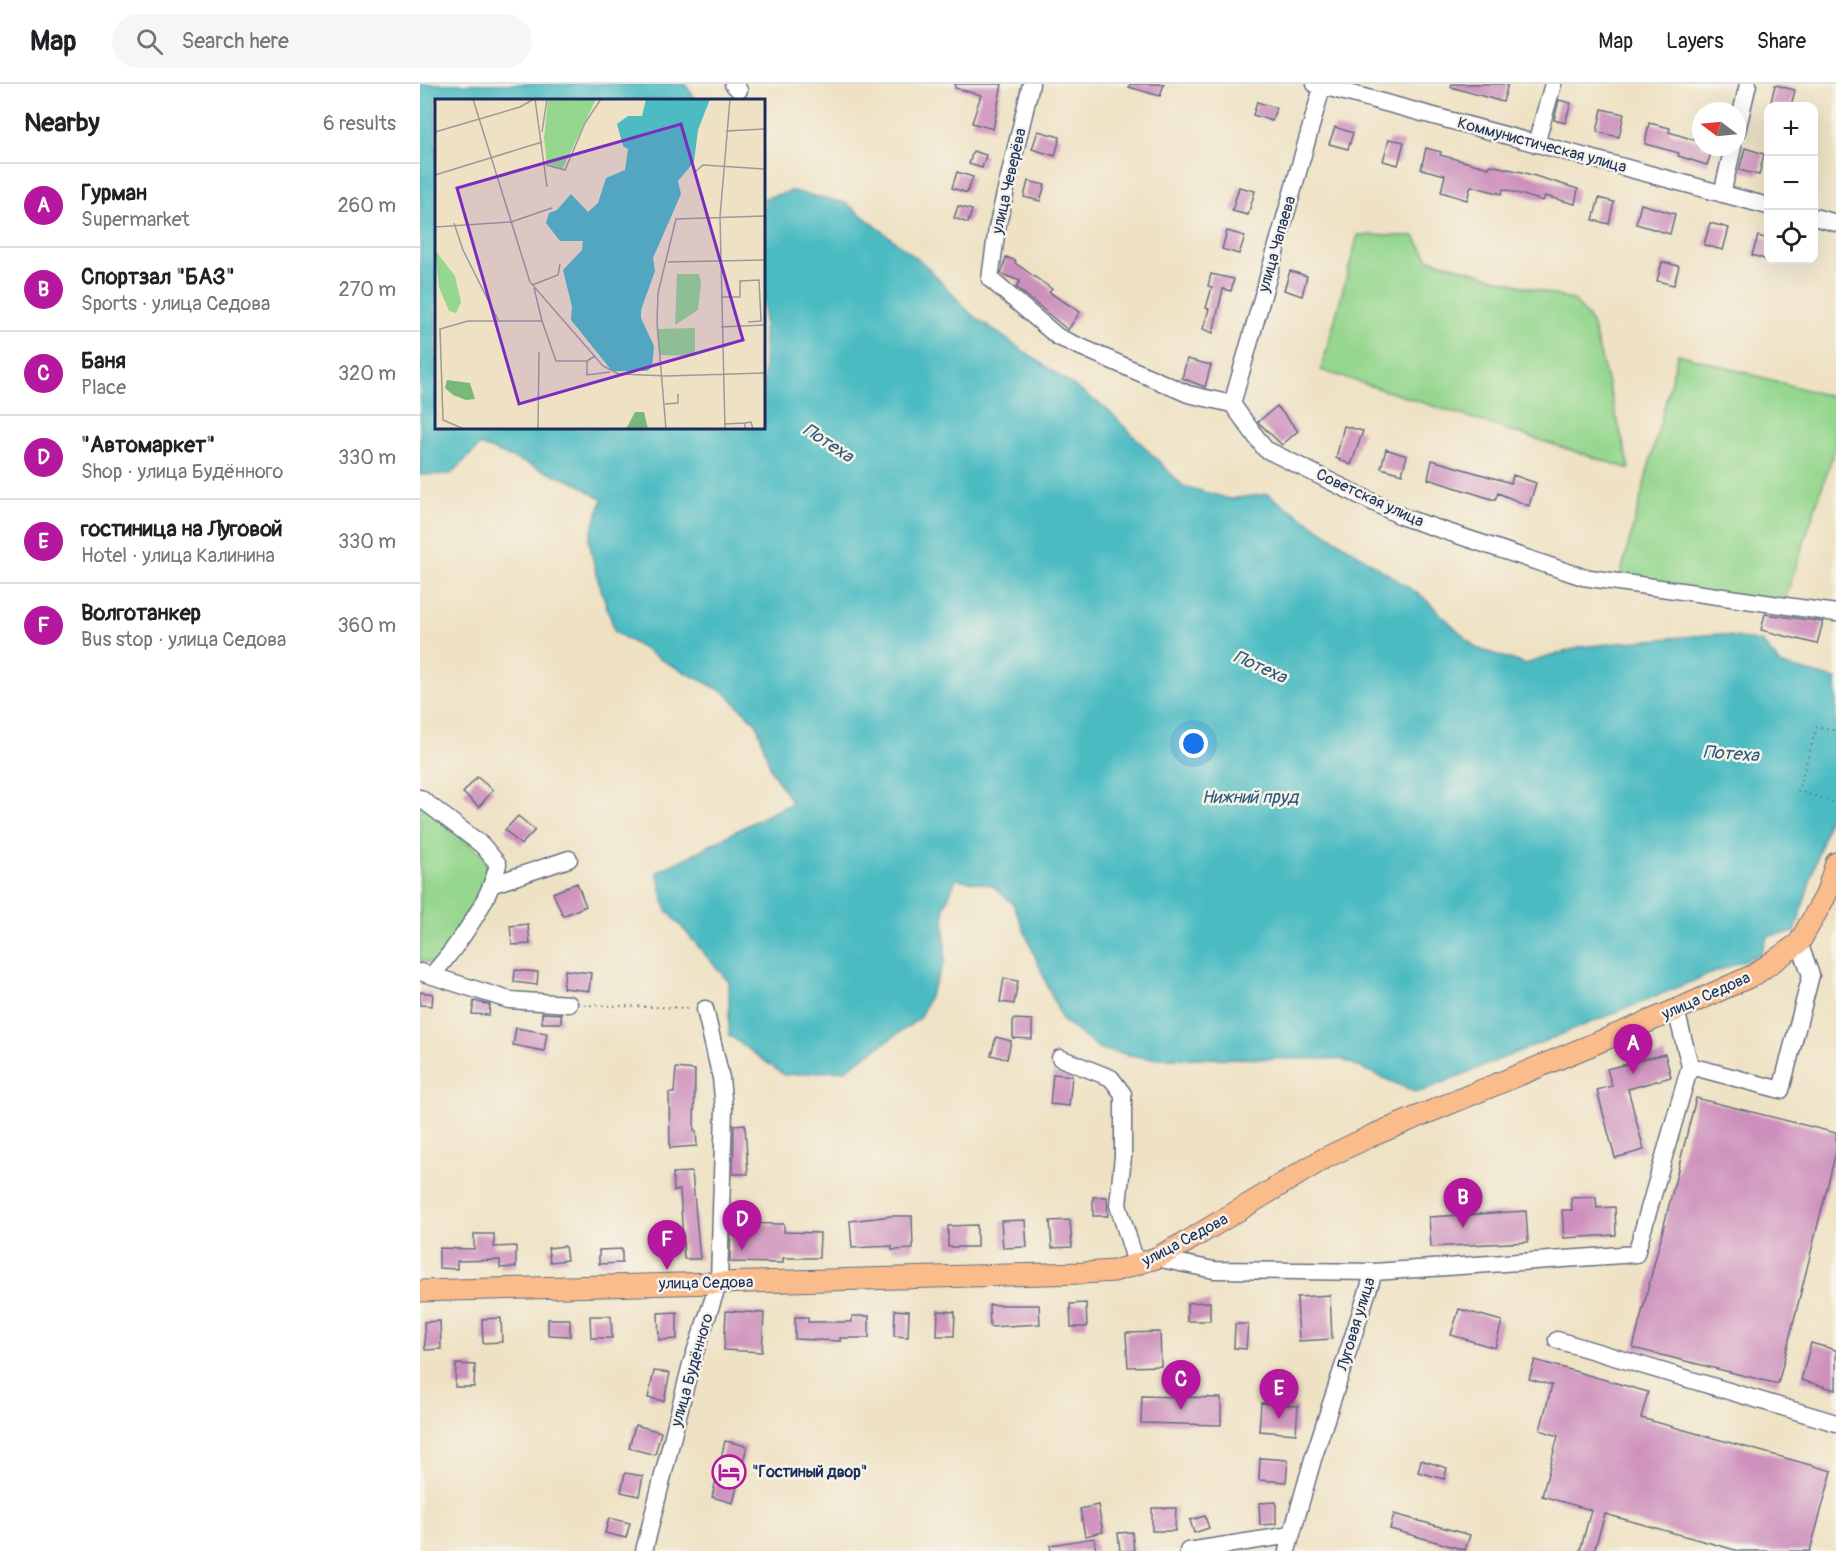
<!DOCTYPE html>
<html lang="en">
<head>
<meta charset="utf-8">
<style>
  :root { --surface:#fff; --page:#f6f6f6; --text:#202124; --muted:#757577; --line:#e0e0e0; --accent:#b5179e }
  body { margin:0; font-family:Pangolin,sans-serif; background:var(--page); color:var(--text) }
  .controls { position:absolute; right:18px; top:18px; display:grid; overflow:hidden; border-radius:12px; box-shadow:0 6px 24px #0002 }
  .controls button { width:54px; height:54px; display:grid; place-items:center; padding:0; border:0; border-bottom:2px solid var(--line); background:var(--surface); color:var(--text); font:30px sans-serif }
  .compass { position:absolute; left:1272px; top:18px; width:54px; height:54px; border-radius:50%; background:var(--surface); box-shadow:0 6px 24px #0002; rotate:286deg }
  .you { position:absolute; left:774px; top:660px; width:21px; height:21px; margin:-15px; border:4px solid #fff; border-radius:50%; background:#1a73e8; box-shadow:0 0 0 9px #1a73e833 }
  .badge { display:grid; place-items:center; width:39px; height:39px; border-radius:50%; background:var(--accent); color:#fff; font-size:20px; font-weight:700 }
  .pin { position:absolute; translate:-50% -50px; filter:drop-shadow(0 2px 3px #0008) }
  .pin::after { content:''; position:absolute; top:32px; width:21px; height:18px; background:inherit; clip-path:polygon(0 0,100% 0,50% 100%) }
  .list { margin:0; padding:0; list-style:none }
  h2 { display:flex; justify-content:space-between; align-items:center; height:78px; margin:0; padding:0 24px; font-size:26px }
  h2 small { font-size:20px; font-weight:400; color:var(--muted) }
  .list li { display:grid; grid-template-columns:39px 1fr auto; gap:18px; align-items:center; box-sizing:border-box; height:84px; padding:0 24px; border-top:2px solid var(--line) }
  .list b { display:block; font-size:22px; white-space:nowrap }
  .list p { margin:0; font-size:20px; white-space:nowrap; color:var(--muted) }
  .list em { font-size:20px; font-style:normal; color:var(--muted) }
  .icon { flex:none; width:33px; height:33px; fill:none; stroke:currentColor; stroke-width:2; stroke-linecap:round; stroke-linejoin:round }
  .map { position:relative; flex:none; width:1416px; height:1467px; overflow:hidden }
  header { display:flex; align-items:center; gap:36px; box-sizing:border-box; height:84px; padding:0 30px; background:var(--surface); border-bottom:2px solid var(--line) }
  header strong { font-size:28px }
  nav { display:flex; gap:33px; margin-inline-start:auto; font-size:21px }
  .search { width:420px; height:54px; background:var(--page); display:flex; align-items:center; gap:15px; box-sizing:border-box; padding:0 21px; border-radius:33px; color:var(--muted); font-size:22px }
  main { display:flex }
  aside { flex:1; background:var(--surface) }
  .map>svg:first-child { display:block }
  .green { fill:#95d78e; stroke:#588376; stroke-width:1.5 }
  .water { fill:#4cbbc2; stroke:#347590; stroke-width:1.5 }
  .building { fill:#cd8fbc }
  .lines { fill:none; stroke-linecap:round; stroke-linejoin:round }
  .minor-casing { stroke:#656e82; stroke-width:19 }
  .major-casing { stroke:#656e82; stroke-width:23 }
  .path { stroke:#656e82; stroke-width:2; stroke-dasharray:1.5 4.5; stroke-linecap:butt }
  .minor { stroke:#fff; stroke-width:16 }
  .major { stroke:#fabc8b; stroke-width:21 }
  .labels { text-anchor:middle; dominant-baseline:central; stroke-width:5; stroke-linejoin:round; paint-order:stroke }
  .street-label { font-size:16px; fill:#1b2f5e; stroke:#f7f3e8 }
  .poi-label { font-size:16px; font-weight:bold; fill:#1b2f5e; stroke:#f7f3e8; text-anchor:start }
  .water-label { font-size:18px; font-style:italic; fill:#2a597c; stroke:#f7f3e8 }
  .inset-road { fill:none; stroke:#9a9a9b; stroke-width:1.5 }
  .view { fill:#7b2cbf; fill-opacity:0.15; stroke:#7b2cbf; stroke-width:3 }
  .inset-edge { fill:none; stroke:#1b2f5e; stroke-width:3 }
</style>
</head>
<body>
<header>
<strong>Map</strong>
<div class="search"><svg class="icon" aria-label="search" viewBox="0 0 24 24"><circle cx="10" cy="10" r="6"/><path d="M15 15l6 6"/></svg>Search here</div>
<nav><a>Map</a><a>Layers</a><a>Share</a></nav>
</header>
<main>
<aside>
<h2>Nearby<small>6 results</small></h2>
<ul class="list">
<li><span class="badge">A</span><div><b>Гурман</b><p>Supermarket</p></div><em>260 m</em></li>
<li><span class="badge">B</span><div><b>Спортзал &quot;БАЗ&quot;</b><p>Sports · улица Седова</p></div><em>270 m</em></li>
<li><span class="badge">C</span><div><b>Баня</b><p>Place</p></div><em>320 m</em></li>
<li><span class="badge">D</span><div><b>&quot;Автомаркет&quot;</b><p>Shop · улица Будённого</p></div><em>330 m</em></li>
<li><span class="badge">E</span><div><b>гостиница на Луговой</b><p>Hotel · улица Калинина</p></div><em>330 m</em></li>
<li><span class="badge">F</span><div><b>Волготанкер</b><p>Bus stop · улица Седова</p></div><em>360 m</em></li>
</ul>
</aside>
<div class="map">
<svg width="1416" height="1467" viewBox="0 0 1416 1467">
  <rect width="100%" height="100%" fill="#f7f3e8"/>
  <filter id="ink" filterUnits="userSpaceOnUse"><feTurbulence type="fractalNoise" baseFrequency=".0167" numOctaves="2"/><feDisplacementMap in="SourceGraphic" scale="12" xChannelSelector="R" yChannelSelector="G"/><feConvolveMatrix kernelMatrix="1 2 1 2 8 2 1 2 1" color-interpolation-filters="sRGB"/></filter>
  <filter id="wash" filterUnits="userSpaceOnUse"><feTurbulence type="fractalNoise" baseFrequency=".008" numOctaves="4" result="noise"/><feDisplacementMap in="SourceGraphic" scale="24" xChannelSelector="R" yChannelSelector="G"/><feGaussianBlur stdDeviation="1.35" result="paint"/><feColorMatrix in="noise" values="0 0 0 0 0 0 0 0 0 0 0 0 0 0 0 0 0 1.4 0 .05"/><feComposite in="paint" operator="in"/></filter>
  <g filter="url(#wash)">
    <rect width="100%" height="100%" fill="#efe2c4"/>
    <!-- green -->
    <path class="green" d="M938,151l56,1 15,23 146,42 17,22 38,146 -309,-99z
      M1258,270l158,44v47l-54,164 -164,-24z
      M0,715l66,59 4,23 -48,78 -9,4 -13,-2z"/>
    <!-- water -->
    <path class="water" d="M0,0h265l11,16h-260v328h328v-230l28,-7 54,12 78,61 47,50 137,96 75,76 47,13 37,-5 156,103 53,51 49,16 55,-17 57,-6 81,-7 44,8 19,23 55,14v114l-41,139 -27,4 -8,18 -343,139 -76,-34 -195,-1 -46,-9 -38,-29 -49,-116 -21,-19 -36,-6 -12,29 1,53 -26,58 -74,51 -61,5 -55,-40v-53l-63,-73 -9,-37c46,-21 89,-48 135,-69l-21,-33 -14,-46 -33,-32 -57,-29 -52,-31 -19,-59 -7,-33 13,-40 -24,-16 -98,-39 -29,29 -31,1z"/>
    <g id="blocks">
      <!-- building -->
      <path class="building" d="M535,0h47l-9,45 -21,-6 9,-28 -26,-7z
        M710,0h34l-4,12 -31,-9z
        M1032,0h56l-5,18 -52,-15z
        M1355,1l20,5 -4,16h-21z
        M1139,16l12,3 -6,20 -11,-3z
        M837,18l19,6 -4,13 -19,-6z
        M1182,25l22,5 -5,23 -22,-5z
        M1229,39l21,5 -1,4 32,10v5h12l-6,18 -29,-9 1,-3 -34,-9z
        M915,43l18,6 -5,16 -19,-5z
        M618,47l22,6 -5,19 -23,-7z
        M969,55l15,3 -6,23 -15,-4z
        M1006,64l15,4 -1,3 49,13 1,-3 32,7 56,17 -3,15 -30,-8 -2,5 -40,-12 -1,5 -31,-8 -4,14 -26,-8 4,-17 -24,-6z
        M1325,64l19,6 -5,21 -20,-5z
        M553,67l13,4 -4,13 -13,-4z
        M537,88l16,5 -6,16 -15,-5z
        M608,97l17,4 -5,16 -16,-4z
        M819,103l16,4 -7,24 -16,-4z
        M1179,114l15,4 -5,22 -16,-4z
        M1221,120l34,10 -5,20 -34,-10z
        M538,122l14,4 -4,13 -14,-5z
        M1290,139l19,5 -6,22 -19,-5z
        M807,147l18,5 -6,18 -17,-5z
        M1338,152l10,3v21l-16,-5z
        M586,173l10,4 -1,2 37,26 -3,3 31,20 -12,18 -52,-43 4,-6 -19,-7z
        M1242,178l17,4 -5,19 -17,-4z
        M870,187l17,5 -5,20 -18,-6z
        M791,190l23,5 -3,12 -8,-2 -10,44 -10,-4 6,-20 -3,-1 6,-21 -4,-1z
        M767,275l24,6 -6,22 -23,-9z
        M857,322l21,25 -16,14 -24,-23z
        M924,342l19,5 -12,34 -15,-7z
        M966,365l21,7 -5,18 -21,-6z
        M1012,376l79,23 2,-8 23,8 -7,23 -31,-13 -3,7 -67,-21z
        M1345,530l58,8 -6,22 -56,-14z
        M57,693l16,13 -14,17 -16,-14z
        M98,732l17,14 -14,15 -16,-15z
        M157,799l9,23 -23,10 -10,-23z
        M108,840l2,20 -18,1 -2,-19z
        M95,886l23,2 -1,13 -23,-3z
        M145,886l26,3 -2,18 -26,-3z
        M584,894l14,3 -4,23 -14,-2z
        M0,908l13,2 -1,12 -12,-1z
        M54,917l16,4 -1,10 -17,-1z
        M122,929l19,1v9h-19z
        M593,935l19,1v19l-19,-1z
        M96,944l31,5 -3,18 -31,-6z
        M576,953l15,4 -4,18 -16,-4z
        M1245,970l6,23 -43,12 16,61 -29,8 -18,-68 15,-4 -5,-17z
        M256,984l19,2 -1,61h2l1,15 -27,2 -1,-55h5z
        M633,990l19,2 -3,30 -19,-2z
        M1276,1014l140,35v19l-58,232 -145,-36z
        M325,1040l3,50h-15l1,-49z
        M272,1088l8,87h-16l-4,-69 -6,1 -1,-18z
        M673,1113h14l1,19h-15z
        M1176,1113l1,11 18,-1 1,28 -52,3 -2,-28h10l-1,-12z
        M1106,1127l2,31 -97,5 -2,-30z
        M472,1132h20l1,33 -21,1v-4l-40,2 -2,-27z
        M605,1136l2,27 -24,1 -2,-27z
        M650,1136l2,27 -20,1 -2,-27z
        M311,1139l53,1v8l36,1 -1,25h-36v5l-53,-1z
        M557,1141v22h-29v-21z
        M54,1150h20v13l22,-1v21l-16,1v-8l-43,1v8l-18,-1v-20l35,1z
        M145,1162l2,14 -17,2 -2,-14z
        M202,1165v14l-23,1v-14z
        M910,1211l2,44 -33,2 -2,-44z
        M790,1218v19h-23v-18z
        M666,1219l1,24h-16l-1,-23z
        M569,1221h50l1,19 -50,3z
        M1039,1225l43,12 -7,27 -44,-13z
        M475,1226l14,1 -1,26 -14,-1z
        M306,1227l38,2 -2,39 -38,-2z
        M518,1227l17,1 -1,24h-17z
        M257,1228v27l-18,1 -1,-27z
        M170,1232h21l1,22h-21z
        M432,1232h17v22h-29v3l-45,-2v-22h13v5h44z
        M81,1234l1,24 -19,1 -1,-24z
        M128,1235h22v17l-22,-1z
        M20,1237l1,28 -16,1 -1,-28z
        M815,1240h13l-2,25 -12,-1z
        M740,1248l1,34 -33,1 -2,-34z
        M1391,1259l25,7v40l-35,-10z
        M1115,1276l113,32 -7,26 191,53 -22,80h-71l-134,-37 -11,37h-14l11,-41 -49,-14 16,-60 -18,-6 12,-45 -23,-6z
        M36,1280l19,1 -1,22h-19z
        M234,1287l16,2 -6,28 -16,-3z
        M722,1312l79,2v27l-80,-2z
        M841,1319l37,3 -2,28 -37,-3z
        M215,1341l26,7 -6,23 -26,-7z
        M305,1357l22,5 -14,57 -21,-6z
        M840,1374l28,2 -2,22 -27,-2z
        M1001,1376l26,8 -3,11 -26,-7z
        M205,1389l18,3 -4,20 -18,-4z
        M856,1418v22l-16,1 -1,-22z
        M678,1421l5,27 -18,4 -5,-27z
        M732,1424h24l-1,23h-23z
        M974,1430l76,21 -5,15 -75,-21z
        M785,1432l4,12 -15,5 -4,-13z
        M189,1434l21,5 -4,15 -21,-5z
        M712,1448l2,19h-14l-2,-18z
        M674,1454l2,13h-45l-1,-6z"/>
    </g>
  </g>
  <g filter="url(#ink)">
    <use href="#blocks" fill-opacity="0" stroke="#656e82" stroke-width="1.5"/>
    <g class="lines">
      <defs>
        <path id="minor" d="M313,0l6,6
          M611,0l-34,144 -7,51 68,58 130,57 44,10 33,45 138,68 180,60 253,36
          M895,0l453,122
          M1317,47l11,-47
          M1116,60l17,-60
          M1302,110l11,-47
          M1394,133l22,6
          M812,320l91,-320
          M0,714l62,47 16,19c-8,37 -40,81 -65,110
          M74,800l75,-25
          M0,888l89,28 60,4
          M640,974l51,20 12,16v62l-5,49 19,61
          M1270,982l91,24 30,-115 -12,-32
          M736,1174l58,12 160,2 -61,187 -26,92
          M954,1188l262,-18 54,-188 -14,-56
          M1137,1256l279,83
          M224,1467l47,-187 28,-82 5,-174 -3,-30 -16,-69
          M768,1467l103,-16"/>
        <path id="major" d="M0,1207l663,-18 31,-2 42,-13 32,-17 137,-83 46,-22 305,-126 78,-35 45,-32 27,-48 10,-32"/>
      </defs>
      <!-- minor casing -->
      <use href="#minor" class="minor-casing"/>
      <!-- major casing -->
      <use href="#major" class="major-casing"/>
      <!-- path -->
      <path class="path" d="M1413,718l-35,-11 19,-65 19,5
        M164,921l105,3"/>
      <!-- minor -->
      <use href="#minor" class="minor"/>
      <!-- major -->
      <use href="#major" class="major"/>
    </g>
  </g>
  <!-- icons -->
  <defs>
    <symbol id="hotel-ring" viewBox="-11 -11 22 22"><circle r="9.5" fill="#f7f3e8" stroke="#b5179e" stroke-width="1.5"/><path d="M-6-4.5h1.5V1H6V5H4.5V3h-9V5H-6ZM-4 0a1.8 1.8 0 1 1 3.6 0ZM.5 0V-2.5h3Q6-2.5 6 0Z" fill="#b5179e"/></symbol>
  </defs>
  <g fill-rule="evenodd">
    <use href="#hotel-ring" x="290" y="1369" width="38" height="38"/>
  </g>
  <g class="labels">
    <!-- street labels -->
    <g class="street-label">
      <text transform="translate(1122 61) rotate(15)">Коммунистическая улица</text>
      <text transform="translate(589 97) rotate(-77)">улица Чеверёва</text>
      <text transform="translate(857 160) rotate(-74)">улица Чапаева</text>
      <text transform="translate(950 414) rotate(25)">Советская улица</text>
      <text transform="translate(1286 912) rotate(-24)">улица Седова</text>
      <text transform="translate(765 1156) rotate(-28)">улица Седова</text>
      <text transform="translate(286 1199) rotate(-1)">улица Седова</text>
      <text transform="translate(936 1240) rotate(-73)">Луговая улица</text>
      <text transform="translate(272 1286) rotate(-74)">улица Будённого</text>
    </g>
    <!-- poi labels -->
    <g class="poi-label">
      <text x="332" y="1388">"Гостиный двор"</text>
    </g>
    <!-- water labels -->
    <g class="water-label">
      <text transform="translate(408 359) rotate(33)">Потеха</text>
      <text transform="translate(840 583) rotate(24)">Потеха</text>
      <text transform="translate(1311 670) rotate(4)">Потеха</text>
      <text x="830" y="713">Нижний пруд</text>
    </g>
  </g>
  <!-- overview -->
  <g transform="translate(15 15)">
    <rect width="330" height="330" fill="#efe2c4"/>
    <path d="M113,0h48l-34,71 -15,-6 -3,-26zM0,151l20,26 6,26 -5,11 -7,-2 -10,-24zM242,175h22l2,8 -3,28 -23,15zM260,229v28l-35,-1 -3,-26z" fill="#95d78e"/>
    <path d="M12,281l23,3 5,16 -9,1 -13,-5 -8,-7zM200,313h9l4,17h-22z" fill="#78b879"/>
    <path d="M211,0h64l-12,31 -4,32 -16,19 3,13 -28,64 2,13 -14,39v8l13,28 -2,21 -5,4h-35l-41,-51 1,-13 -9,-37 19,-20 1,-9h-23l-14,-18 3,-10 8,-3 14,-16 17,18 10,-9 8,-25 19,-8 3,-21 -5,-3 -6,-22 11,-8h14z" fill="#4cbbc2"/>
    <path class="inset-road" d="M38,0l57,183 73,84 16,8 48,2 98,-3M100,0l12,88M291,32l39,-2M0,33l85,-25 14,-8M107,33l5,-33M111,66l19,5 20,-47 16,-24M259,74l9,-8 62,4M0,76l107,-33M19,124l9,27 35,70M0,128l76,-5 41,-14M233,163l97,-2M97,186l26,-10 2,-11M286,198h19v-16l19,-1 2,41 -13,1M107,222l14,40h31l8,-5M286,228l44,-2M152,262v14l23,-3M230,305l13,-1v-9M289,325l21,-1M29,330l-21,-9 -3,-91 28,-8h74l-8,-33M103,330l1,-77M231,330l-9,-106 1,-30 18,-74 89,-3M290,330l-5,-212 10,-118M310,330v-6l6,-1 2,7"/>
    <path class="view" d="M246,25l62,216 -224,64 -62,-216z"/>
    <rect width="330" height="330" class="inset-edge"/>
  </g>
</svg>
<div class="controls">
<button>+</button>
<button>−</button>
<button><svg class="icon" aria-label="locate" viewBox="0 0 24 24"><circle cx="12" cy="12" r="6"/><path d="M12 2v4M12 18v4M2 12h4M18 12h4"/></svg></button>
</div>
<svg class="compass" viewBox="-18 -18 36 36"><path d="M0-13l5 13h-10z" fill="#e53935"/><path d="M0 13l5-13h-10z" fill="#757577"/></svg>
<div class="you"></div>
<div class="pin badge" style="left:1213px;top:990px">A</div>
<div class="pin badge" style="left:1043px;top:1144px">B</div>
<div class="pin badge" style="left:761px;top:1326px">C</div>
<div class="pin badge" style="left:322px;top:1166px">D</div>
<div class="pin badge" style="left:859px;top:1335px">E</div>
<div class="pin badge" style="left:247px;top:1186px">F</div>
</div>
</main>
</body>
</html>
